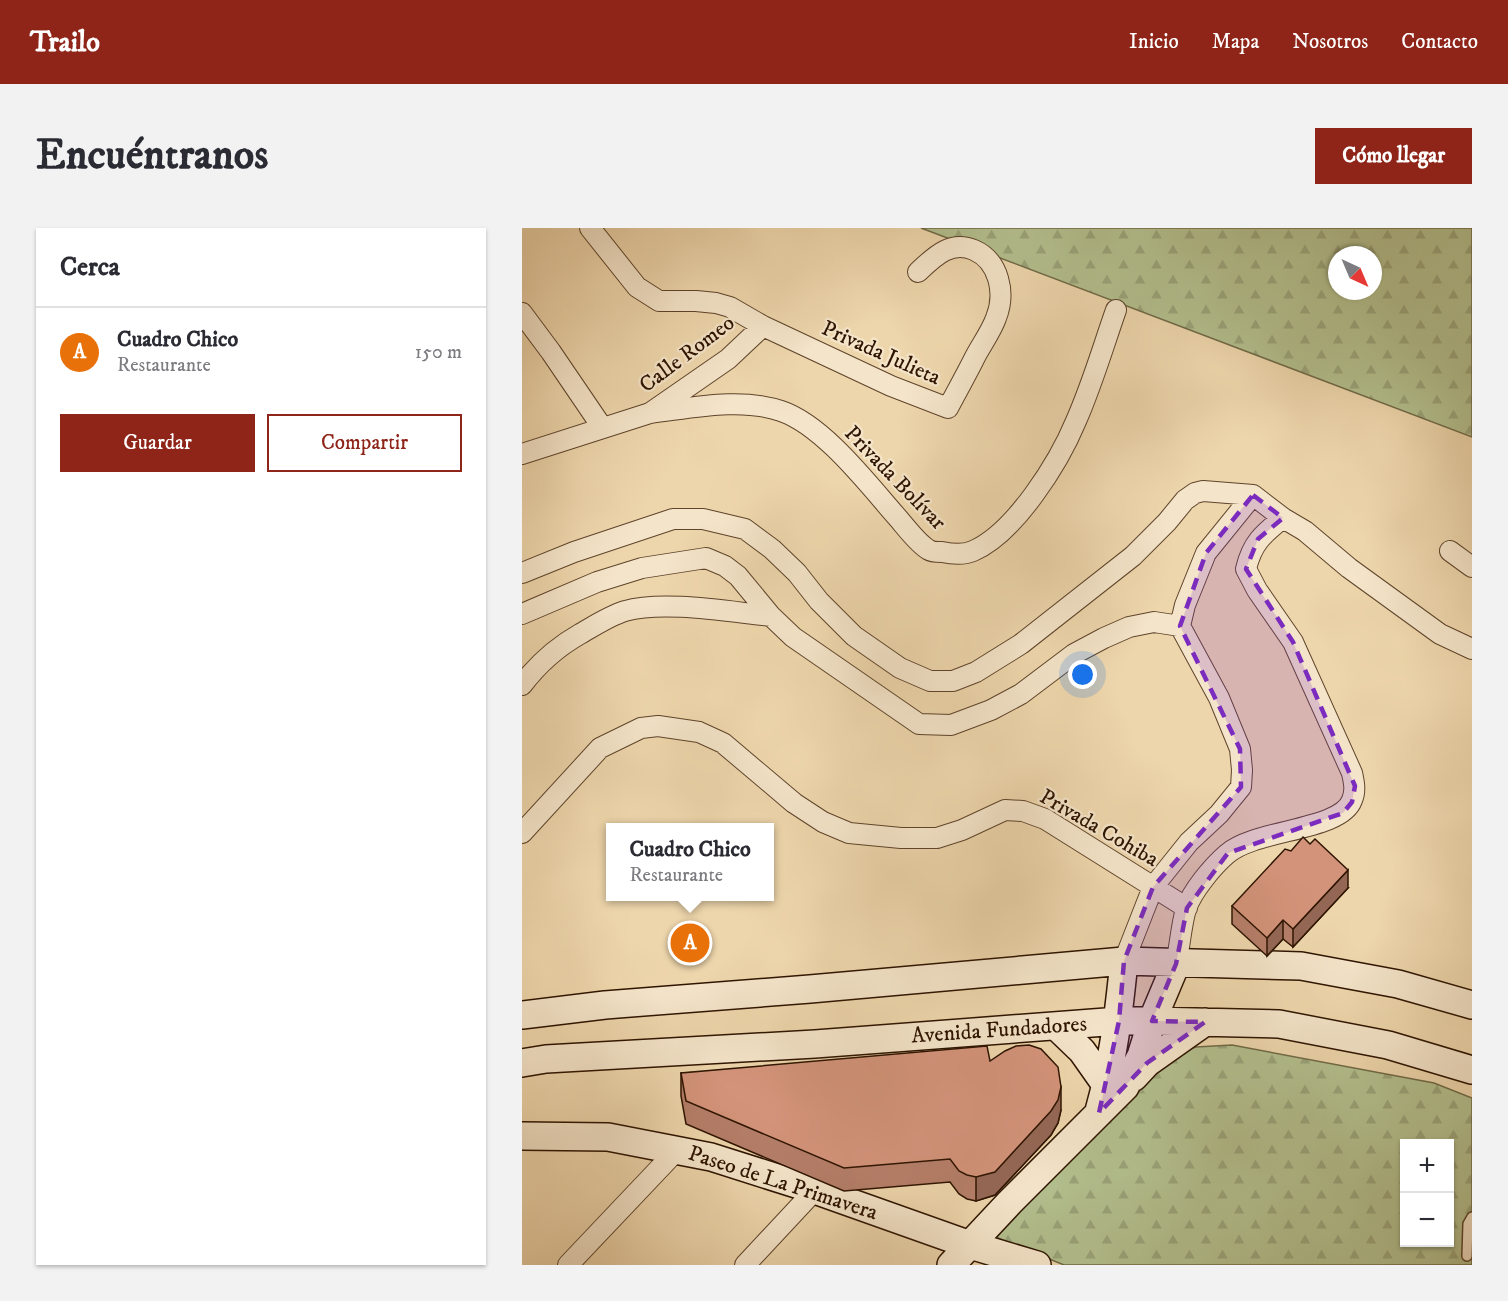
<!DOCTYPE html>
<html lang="es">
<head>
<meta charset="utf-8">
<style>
  :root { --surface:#fff; --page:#f2f2f3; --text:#2b2b33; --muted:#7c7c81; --line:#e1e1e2; --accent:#8f2418 }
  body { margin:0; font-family:"IM FELL DW Pica",serif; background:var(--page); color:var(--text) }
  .controls { position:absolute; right:18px; bottom:18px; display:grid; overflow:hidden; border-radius:0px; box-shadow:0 2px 4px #0004 }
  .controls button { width:54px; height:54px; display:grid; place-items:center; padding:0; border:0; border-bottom:2px solid var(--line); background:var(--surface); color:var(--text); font:30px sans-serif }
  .compass { position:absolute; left:806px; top:18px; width:54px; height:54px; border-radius:50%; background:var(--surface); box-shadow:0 2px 4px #0004; rotate:136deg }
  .you { position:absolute; left:561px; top:447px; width:21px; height:21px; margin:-15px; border:4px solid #fff; border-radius:50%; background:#1a73e8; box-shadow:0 0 0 9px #1a73e833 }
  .badge { display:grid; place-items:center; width:39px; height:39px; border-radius:50%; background:var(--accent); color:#fff; font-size:20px; font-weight:700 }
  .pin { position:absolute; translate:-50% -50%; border:3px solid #fff; box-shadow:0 2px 6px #0006 }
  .popup { position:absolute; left:84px; top:595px; width:168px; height:78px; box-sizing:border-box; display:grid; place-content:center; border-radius:0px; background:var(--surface); filter:drop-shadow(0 2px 4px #0005); font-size:20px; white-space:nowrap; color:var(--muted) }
  .popup b { font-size:22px; color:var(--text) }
  .popup::after { content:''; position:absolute; left:50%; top:100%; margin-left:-12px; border:12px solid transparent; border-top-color:var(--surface) }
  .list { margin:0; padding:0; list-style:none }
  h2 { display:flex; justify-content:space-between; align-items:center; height:78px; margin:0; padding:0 24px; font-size:26px }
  h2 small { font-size:20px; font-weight:400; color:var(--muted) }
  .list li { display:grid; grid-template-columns:39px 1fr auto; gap:18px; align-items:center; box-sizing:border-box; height:90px; padding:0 24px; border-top:2px solid var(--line) }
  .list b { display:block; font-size:22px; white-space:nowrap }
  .list p { margin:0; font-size:20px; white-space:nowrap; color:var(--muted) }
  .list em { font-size:20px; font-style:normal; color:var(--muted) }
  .actions { display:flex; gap:12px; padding:18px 24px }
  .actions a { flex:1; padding:14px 0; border:2px solid var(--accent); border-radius:0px; text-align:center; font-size:21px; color:var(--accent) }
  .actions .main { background:var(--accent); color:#fff }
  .map { position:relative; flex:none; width:950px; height:1037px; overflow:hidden; border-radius:0px }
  header { display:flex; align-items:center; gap:36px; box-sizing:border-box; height:84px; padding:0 30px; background:var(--accent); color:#fff }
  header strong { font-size:28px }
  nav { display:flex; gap:33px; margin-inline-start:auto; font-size:21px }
  .intro { display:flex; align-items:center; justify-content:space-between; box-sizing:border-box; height:144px; padding:0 36px }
  h1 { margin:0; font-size:42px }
  .button { padding:15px 27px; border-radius:0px; background:var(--accent); color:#fff; font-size:21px; font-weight:700 }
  main { display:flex; gap:36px; padding:0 36px }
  aside { flex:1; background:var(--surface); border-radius:0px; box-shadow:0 2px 4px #0004 }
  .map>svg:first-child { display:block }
  .forest { fill:url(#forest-firs); stroke:#706a47; stroke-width:1.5; fill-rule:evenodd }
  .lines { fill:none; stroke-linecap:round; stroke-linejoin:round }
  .lane-casing { stroke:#5e442b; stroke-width:12 }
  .street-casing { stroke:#5e442b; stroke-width:22 }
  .secondary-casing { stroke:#2e1400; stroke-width:30 }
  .lane { stroke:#f4e4c9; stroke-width:9 }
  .street { stroke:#f4e4c9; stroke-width:20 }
  .secondary { stroke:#f4e4c9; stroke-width:27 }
  .wall { fill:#b57e69; stroke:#2e1400; stroke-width:1.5 }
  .shaded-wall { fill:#946755; stroke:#2e1400; stroke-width:1.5 }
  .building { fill:#d3937a; stroke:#2e1400; stroke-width:1.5 }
  .marked { fill:#7b2cbf; fill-opacity:0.2; stroke:#7b2cbf; stroke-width:4.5; stroke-dasharray:12 8; stroke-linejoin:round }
  .labels { text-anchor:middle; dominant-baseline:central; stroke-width:4.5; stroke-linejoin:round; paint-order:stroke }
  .street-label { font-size:22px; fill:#2e1400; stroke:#f4e4c9 }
</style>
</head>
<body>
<header>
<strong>Trailo</strong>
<nav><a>Inicio</a><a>Mapa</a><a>Nosotros</a><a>Contacto</a></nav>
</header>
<div class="intro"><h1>Encuéntranos</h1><a class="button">Cómo llegar</a></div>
<main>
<aside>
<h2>Cerca<small></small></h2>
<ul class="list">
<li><span class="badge" style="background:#e8710a">A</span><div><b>Cuadro Chico</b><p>Restaurante</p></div><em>150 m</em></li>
</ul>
<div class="actions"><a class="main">Guardar</a><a>Compartir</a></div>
</aside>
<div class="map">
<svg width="950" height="1037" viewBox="0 0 950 1037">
  <defs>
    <pattern id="forest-firs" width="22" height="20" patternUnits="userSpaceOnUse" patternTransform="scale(1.5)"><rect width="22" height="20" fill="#b3bf8e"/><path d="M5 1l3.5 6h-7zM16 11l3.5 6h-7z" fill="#9aa379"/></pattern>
  </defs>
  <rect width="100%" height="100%" fill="#eed6ac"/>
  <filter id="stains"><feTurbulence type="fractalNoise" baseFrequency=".00333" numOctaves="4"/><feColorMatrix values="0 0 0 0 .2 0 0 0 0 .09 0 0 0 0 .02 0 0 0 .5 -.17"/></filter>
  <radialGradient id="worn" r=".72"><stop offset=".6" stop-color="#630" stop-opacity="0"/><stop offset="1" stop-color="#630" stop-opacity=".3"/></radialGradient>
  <!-- forest -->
  <path class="forest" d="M399,0h551v209zM815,27h36v36h-36z
    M710,817l202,38 38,15v167h-408l-66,-27 -4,-7 181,-178 21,-6zM882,916h46v98h-46z"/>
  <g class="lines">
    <defs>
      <path id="lane" d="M945,1028l1,-32 4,-7"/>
      <path id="street" d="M68,0l47,59 22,14h37l20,2 14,4 33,19 128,60 57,22c9,-17 18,-33 26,-49 7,-14 17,-27 22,-41 10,-25 3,-57 -22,-68 -24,-10 -40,7 -56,22
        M0,85l29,39 51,75
        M128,185c42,-5 90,-16 131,-2 42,14 87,73 116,106 8,9 21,27 32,33 3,2 9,2 13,2 10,2 22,3 31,-1 42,-18 86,-89 103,-130 16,-36 27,-74 40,-111
        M0,226l128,-41 78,-54 35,-33
        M928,323l22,16
        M0,345l52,-21 99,-33h30l42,10 27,20 25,24 22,28 35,35 46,32 30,13h23l23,-9 45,-28 112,-88 34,-34 18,-22 10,-7 8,-2 50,4 30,23 22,13 44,37 91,66 32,15
        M0,386l75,-32 45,-14 64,-10 19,8 13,10 33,40 22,21 126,87 32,1 40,-15 30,-16 53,-40 30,-16 25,-11 25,-5 26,4 39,72 21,51 2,21 -1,17 -22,27 -30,28 -36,45 -29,74
        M658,398l5,-21 21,-52 47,-58
        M0,457c16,-21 35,-38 58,-51 14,-8 29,-18 45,-23 39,-11 105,1 146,5
        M0,605l78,-85 41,-20 17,-2 41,6 24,11 71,60 29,19 26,11 52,5h36l25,-8 43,-20 18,1 22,8 142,89
        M654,736c4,-18 5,-38 10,-55 6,-18 27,-43 41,-55 28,-25 114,-23 125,-54 4,-9 2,-18 0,-27l-59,-131 -36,-52 -11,-21c6,-26 17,-35 37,-51
        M46,1037l109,-115
        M223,1037l70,-75"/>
      <path id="secondary" d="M0,787l83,-10 205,-16 314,-28 177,5 97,18 74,21
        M535,799l25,24 24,34
        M0,835l24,-4 269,-15 304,-23h33l127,3 109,21 84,25
        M612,849l13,-14 58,-41
        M577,883c14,-50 20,-99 25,-150
        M0,908l86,1 103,20 104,33 155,55 67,20
        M429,1037l59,-63 115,-115 16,-31 11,-35 24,-57"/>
    </defs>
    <!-- lane casing -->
    <use href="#lane" class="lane-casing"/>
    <!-- street casing -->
    <use href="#street" class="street-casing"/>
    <!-- secondary casing -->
    <use href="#secondary" class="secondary-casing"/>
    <!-- lane -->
    <use href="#lane" class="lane"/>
    <!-- street -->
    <use href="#street" class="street"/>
    <!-- secondary -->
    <use href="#secondary" class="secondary"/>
  </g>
  <!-- wall -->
  <path class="wall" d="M826,660l-55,59 -10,-8 -16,17 -35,-32v-18z
    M468,833l71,49 -3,13 -7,12 -56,60 -19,6 -9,-2 -8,-5 -9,-12 -106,9 -158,-67 -5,-28v-23z"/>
  <!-- shaded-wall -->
  <path class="shaded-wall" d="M826,642v18l-55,59v-18z
    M761,692v19l-16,17v-18z
    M539,859v23l-3,13 -7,12 -56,60 -19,6v-24z"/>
  <!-- building -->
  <path class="building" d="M781,609l7,7 5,-5 33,31 -55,59 -10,-9 -16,18 -35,-32 53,-57 6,2z
    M507,817l12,4 17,18 3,20 -3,13 -7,11 -56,61 -19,5 -9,-2 -8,-4 -9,-12 -106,9 -158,-67 -5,-28 306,-27 3,15 15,-10 11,-5z"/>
  <!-- marked area -->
  <path class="marked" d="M731,267l30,23 -25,21 -12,30 47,73 62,144 -3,16 -9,11 -115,40 -41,55 -11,56 -24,57 53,1 -58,41 -48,50 20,-92 5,-60 29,-74 88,-100 -1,-38 -60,-123 26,-73z"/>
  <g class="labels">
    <!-- street labels -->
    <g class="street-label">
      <text transform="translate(359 125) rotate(24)">Privada Julieta</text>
      <text transform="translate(165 126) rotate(-37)">Calle Romeo</text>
      <text transform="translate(373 250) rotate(46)">Privada Bolívar</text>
      <text transform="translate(577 600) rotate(30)">Privada Cohiba</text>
      <text transform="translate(477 802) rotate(-4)">Avenida Fundadores</text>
      <text transform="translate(261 955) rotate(18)">Paseo de La Primavera</text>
    </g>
  </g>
  <rect width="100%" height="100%" filter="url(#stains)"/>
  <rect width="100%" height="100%" fill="url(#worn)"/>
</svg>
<div class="controls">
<button>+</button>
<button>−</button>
</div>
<svg class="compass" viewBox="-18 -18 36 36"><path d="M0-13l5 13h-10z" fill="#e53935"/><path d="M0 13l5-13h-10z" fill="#7c7c81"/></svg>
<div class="you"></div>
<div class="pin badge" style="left:168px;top:715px;background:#e8710a">A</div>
<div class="popup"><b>Cuadro Chico</b>Restaurante</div>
</div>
</main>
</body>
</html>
